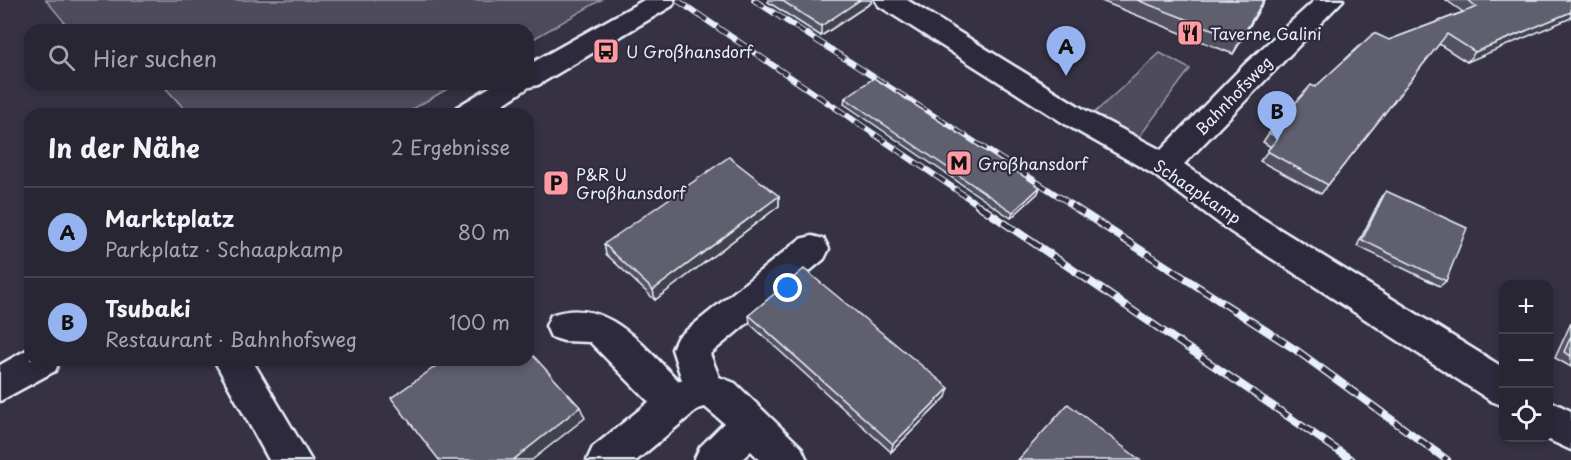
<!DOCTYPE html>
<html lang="de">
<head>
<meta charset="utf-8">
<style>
  :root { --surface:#282633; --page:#302e3b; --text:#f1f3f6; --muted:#a5a5ac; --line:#44434e; --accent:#95b2f1 }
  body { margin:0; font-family:"Playpen Sans",sans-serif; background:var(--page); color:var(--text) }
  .controls { position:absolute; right:18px; bottom:18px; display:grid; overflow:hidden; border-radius:12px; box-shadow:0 3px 9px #0003 }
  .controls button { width:54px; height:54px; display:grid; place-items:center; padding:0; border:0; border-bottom:2px solid var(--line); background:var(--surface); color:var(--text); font:30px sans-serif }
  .you { position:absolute; left:788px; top:288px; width:21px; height:21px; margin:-15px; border:4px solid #fff; border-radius:50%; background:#1a73e8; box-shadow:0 0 0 9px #1a73e833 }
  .badge { display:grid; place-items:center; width:39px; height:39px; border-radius:50%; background:var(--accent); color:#111; font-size:20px; font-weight:700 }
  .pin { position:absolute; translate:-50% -50px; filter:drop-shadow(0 2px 3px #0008) }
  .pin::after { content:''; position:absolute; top:32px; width:21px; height:18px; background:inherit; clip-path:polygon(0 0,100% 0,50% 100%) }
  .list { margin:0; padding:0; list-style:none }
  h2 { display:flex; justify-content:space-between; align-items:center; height:78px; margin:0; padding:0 24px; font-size:26px }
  h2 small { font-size:20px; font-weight:400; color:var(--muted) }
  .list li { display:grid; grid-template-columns:39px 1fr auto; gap:18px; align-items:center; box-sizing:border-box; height:90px; padding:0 24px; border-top:2px solid var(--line) }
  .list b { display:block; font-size:22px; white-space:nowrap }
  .list p { margin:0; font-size:20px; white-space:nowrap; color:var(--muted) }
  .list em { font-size:20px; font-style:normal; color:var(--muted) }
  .icon { flex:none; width:33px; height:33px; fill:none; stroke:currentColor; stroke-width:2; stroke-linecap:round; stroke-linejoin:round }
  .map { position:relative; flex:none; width:1571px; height:460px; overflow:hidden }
  .search { position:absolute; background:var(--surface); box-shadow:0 3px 9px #0003; left:24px; top:24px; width:510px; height:66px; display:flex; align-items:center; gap:15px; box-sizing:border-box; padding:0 21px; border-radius:18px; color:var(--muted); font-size:22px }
  .panel { position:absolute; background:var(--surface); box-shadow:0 3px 9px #0003; left:24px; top:108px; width:510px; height:258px; border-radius:18px }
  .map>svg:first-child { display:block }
  .green { fill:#4d4b5c; stroke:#9a9eaa; stroke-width:1.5 }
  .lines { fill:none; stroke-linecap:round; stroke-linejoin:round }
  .minor-casing { stroke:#e8f1f8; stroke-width:5 }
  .major-casing { stroke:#e8f1f8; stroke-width:5 }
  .minor { fill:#2f2a3d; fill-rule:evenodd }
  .major { fill:#2f2a3d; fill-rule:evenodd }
  .rail-far1-casing { stroke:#e8f1f8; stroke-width:6 }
  .rail-casing { stroke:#e8f1f8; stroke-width:8 }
  .rail-far1 { stroke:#2f2a3d; stroke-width:4; stroke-dasharray:12; stroke-linecap:butt }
  .rail { stroke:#2f2a3d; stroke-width:5; stroke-dasharray:15; stroke-linecap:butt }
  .wall { fill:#53515f; stroke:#e8f1f8; stroke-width:1.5 }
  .shaded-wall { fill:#43424d; stroke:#e8f1f8; stroke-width:1.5 }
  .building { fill:#605e6e; stroke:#e8f1f8; stroke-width:1.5 }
  .labels { text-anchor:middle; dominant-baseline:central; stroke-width:4.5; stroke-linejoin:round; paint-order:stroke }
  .poi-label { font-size:16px; fill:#e8f1f8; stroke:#2f2a3d; text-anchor:start }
  .street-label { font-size:16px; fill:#e8f1f8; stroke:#2f2a3d }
</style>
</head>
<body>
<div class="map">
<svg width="1571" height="460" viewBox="0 0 1571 460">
  <rect width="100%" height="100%" fill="#363244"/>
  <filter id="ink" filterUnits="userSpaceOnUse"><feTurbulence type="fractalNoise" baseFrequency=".0167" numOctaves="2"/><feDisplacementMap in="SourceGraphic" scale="12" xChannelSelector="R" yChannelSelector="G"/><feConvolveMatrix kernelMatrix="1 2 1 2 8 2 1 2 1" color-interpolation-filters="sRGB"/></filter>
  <g filter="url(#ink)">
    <!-- green -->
    <path class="green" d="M46,0h555l-73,42v-12h-457z
      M1160,53l30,16 -53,71 -44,-26z
      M162,84h294l-52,30h-215z"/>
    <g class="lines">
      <defs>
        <path id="minor" d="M875,0h32l178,110 76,40 85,-87 69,-63h28l-159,164 71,50 249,154v38l-13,-5 -260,-169 -78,-58 -88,-50 -186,-118z
          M812,236l12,3 5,10 -5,10 -114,95 9,23 16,6 66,64 6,13h-47l-9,-9 -10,9h-47l6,-13 24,-24 -19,-16 -7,2 -61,51h-50l6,-13 56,-45 -59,-60 -26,-1 -13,-4 -5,-11 5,-11c56,-20 92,32 128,66l3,-1 -10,-31 5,-11 123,-99z
          M214,360h38l59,100h-42z
          M1548,400l23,11v39l-26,-12h3z"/>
        <path id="major" d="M644,0h32l-4,6 -134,79 -9,2 -40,27h-37l5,-7 38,-23h33v-19z
          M30,348v12h30l-5,11 -55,30v-36z"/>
      </defs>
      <!-- minor casing -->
      <use href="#minor" class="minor-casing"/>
      <!-- major casing -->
      <use href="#major" class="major-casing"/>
      <!-- minor -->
      <use href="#minor" class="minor"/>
      <!-- major -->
      <use href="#major" class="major"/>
      <defs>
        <path id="rail-far1" d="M677,0l303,206
          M754,0l320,206"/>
        <path id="rail" d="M978,205l374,255
          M1071,205l225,145 151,110"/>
      </defs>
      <!-- rail-far1 casing -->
      <use href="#rail-far1" class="rail-far1-casing"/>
      <!-- rail casing -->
      <use href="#rail" class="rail-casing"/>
      <!-- rail-far1 -->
      <use href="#rail-far1" class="rail-far1"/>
      <!-- rail -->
      <use href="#rail" class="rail"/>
    </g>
    <!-- wall -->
    <path class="wall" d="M768,0h103v3l-50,33 -53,-34z
      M1099,0h166l-32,54z
      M1446,0h125l-104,62 -28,-18 -118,150 -61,-33 11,-14 -8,-5 6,-9 46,-46 74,-47 74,-28z
      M845,98l195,89 -2,6 -27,25 -167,-114z
      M1386,191l60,90 -6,5 -83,-40 25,-50z
      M779,196v10l-124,94 -49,-46 -2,-10z
      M749,315l197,82 -55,55 -141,-128z
      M1571,323v44l-16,-9z"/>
    <!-- shaded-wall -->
    <path class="shaded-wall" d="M860,0h11v3l-50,33v-10z
      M1264,0h1l-32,54 7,-14z
      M1571,12v6l-104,44 8,-10z
      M1040,187l-2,6 -27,25 2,-6z
      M779,196v10l-124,94 -2,-10z
      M949,388l-3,9 -55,55 2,-8z
      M580,407l5,11 -53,42h-19z"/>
    <!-- building -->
    <path class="building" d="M781,0h79l-39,26z
      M1137,0h127l-24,40z
      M1468,0h103v12l-96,40 -28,-18 -119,151 -61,-34 11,-13 -9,-5 42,-48 4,2 59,-54 15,7 88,-33z
      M874,78l166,109 -27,25 -168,-114z
      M729,157l50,39 -126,94 -49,-46z
      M1386,191l81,37 -21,53 -84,-41z
      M804,269l145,119 -56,56 -144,-129z
      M1571,336v20l-7,-4z
      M528,350l52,57 -67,53h-74l-48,-62 54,-38h83z
      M1068,404l72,56h-122z"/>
  </g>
  <!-- icons -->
  <defs>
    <symbol id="restaurant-square" viewBox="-11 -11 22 22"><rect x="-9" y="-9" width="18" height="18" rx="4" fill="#ff9aa2" stroke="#2f2a3d"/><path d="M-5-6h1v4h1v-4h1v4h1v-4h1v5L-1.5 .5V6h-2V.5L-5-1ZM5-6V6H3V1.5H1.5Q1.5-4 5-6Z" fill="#111"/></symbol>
    <symbol id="bus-square" viewBox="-11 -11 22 22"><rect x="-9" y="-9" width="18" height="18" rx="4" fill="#ff9aa2" stroke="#2f2a3d"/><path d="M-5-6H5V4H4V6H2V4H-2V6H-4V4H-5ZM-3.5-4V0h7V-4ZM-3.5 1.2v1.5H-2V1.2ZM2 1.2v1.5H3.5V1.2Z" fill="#111"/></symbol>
    <symbol id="metro-square" viewBox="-11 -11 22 22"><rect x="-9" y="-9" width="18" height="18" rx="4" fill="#ff9aa2" stroke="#2f2a3d"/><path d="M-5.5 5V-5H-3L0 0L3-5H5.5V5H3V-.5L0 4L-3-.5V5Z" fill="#111"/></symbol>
    <symbol id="parking-square" viewBox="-11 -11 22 22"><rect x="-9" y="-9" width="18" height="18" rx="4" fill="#ff9aa2" stroke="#2f2a3d"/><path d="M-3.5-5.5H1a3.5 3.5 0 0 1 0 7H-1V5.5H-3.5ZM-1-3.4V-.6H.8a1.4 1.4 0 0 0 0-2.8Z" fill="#111"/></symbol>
  </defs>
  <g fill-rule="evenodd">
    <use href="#restaurant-square" x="1175" y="18" width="30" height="30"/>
    <use href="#bus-square" x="591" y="36" width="30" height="30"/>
    <use href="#metro-square" x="944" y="148" width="30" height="30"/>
    <use href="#parking-square" x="541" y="168" width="30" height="30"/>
  </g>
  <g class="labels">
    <!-- poi labels -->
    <g class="poi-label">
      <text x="1210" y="33">Taverne Galini</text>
      <text x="626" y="51">U Großhansdorf</text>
      <text x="978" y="163">Großhansdorf</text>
      <text x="576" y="174">P&amp;R U<tspan x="576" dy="18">Großhansdorf</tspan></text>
    </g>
    <!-- street labels -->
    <g class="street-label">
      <text transform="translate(1233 95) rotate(-46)">Bahnhofsweg</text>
      <text transform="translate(1198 191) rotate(34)">Schaapkamp</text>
    </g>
  </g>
</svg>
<div class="controls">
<button>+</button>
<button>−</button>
<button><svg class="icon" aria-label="locate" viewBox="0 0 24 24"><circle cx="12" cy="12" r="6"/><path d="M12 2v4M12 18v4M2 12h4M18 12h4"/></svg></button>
</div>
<div class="you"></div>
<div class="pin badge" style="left:1066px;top:76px">A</div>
<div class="pin badge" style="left:1277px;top:141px">B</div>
<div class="search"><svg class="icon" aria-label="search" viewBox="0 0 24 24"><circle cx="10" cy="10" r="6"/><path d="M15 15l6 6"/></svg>Hier suchen</div>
<section class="panel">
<h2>In der Nähe<small>2 Ergebnisse</small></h2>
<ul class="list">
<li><span class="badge">A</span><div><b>Marktplatz</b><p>Parkplatz · Schaapkamp</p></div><em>80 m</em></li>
<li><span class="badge">B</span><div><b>Tsubaki</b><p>Restaurant · Bahnhofsweg</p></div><em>100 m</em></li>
</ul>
</section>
</div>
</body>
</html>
